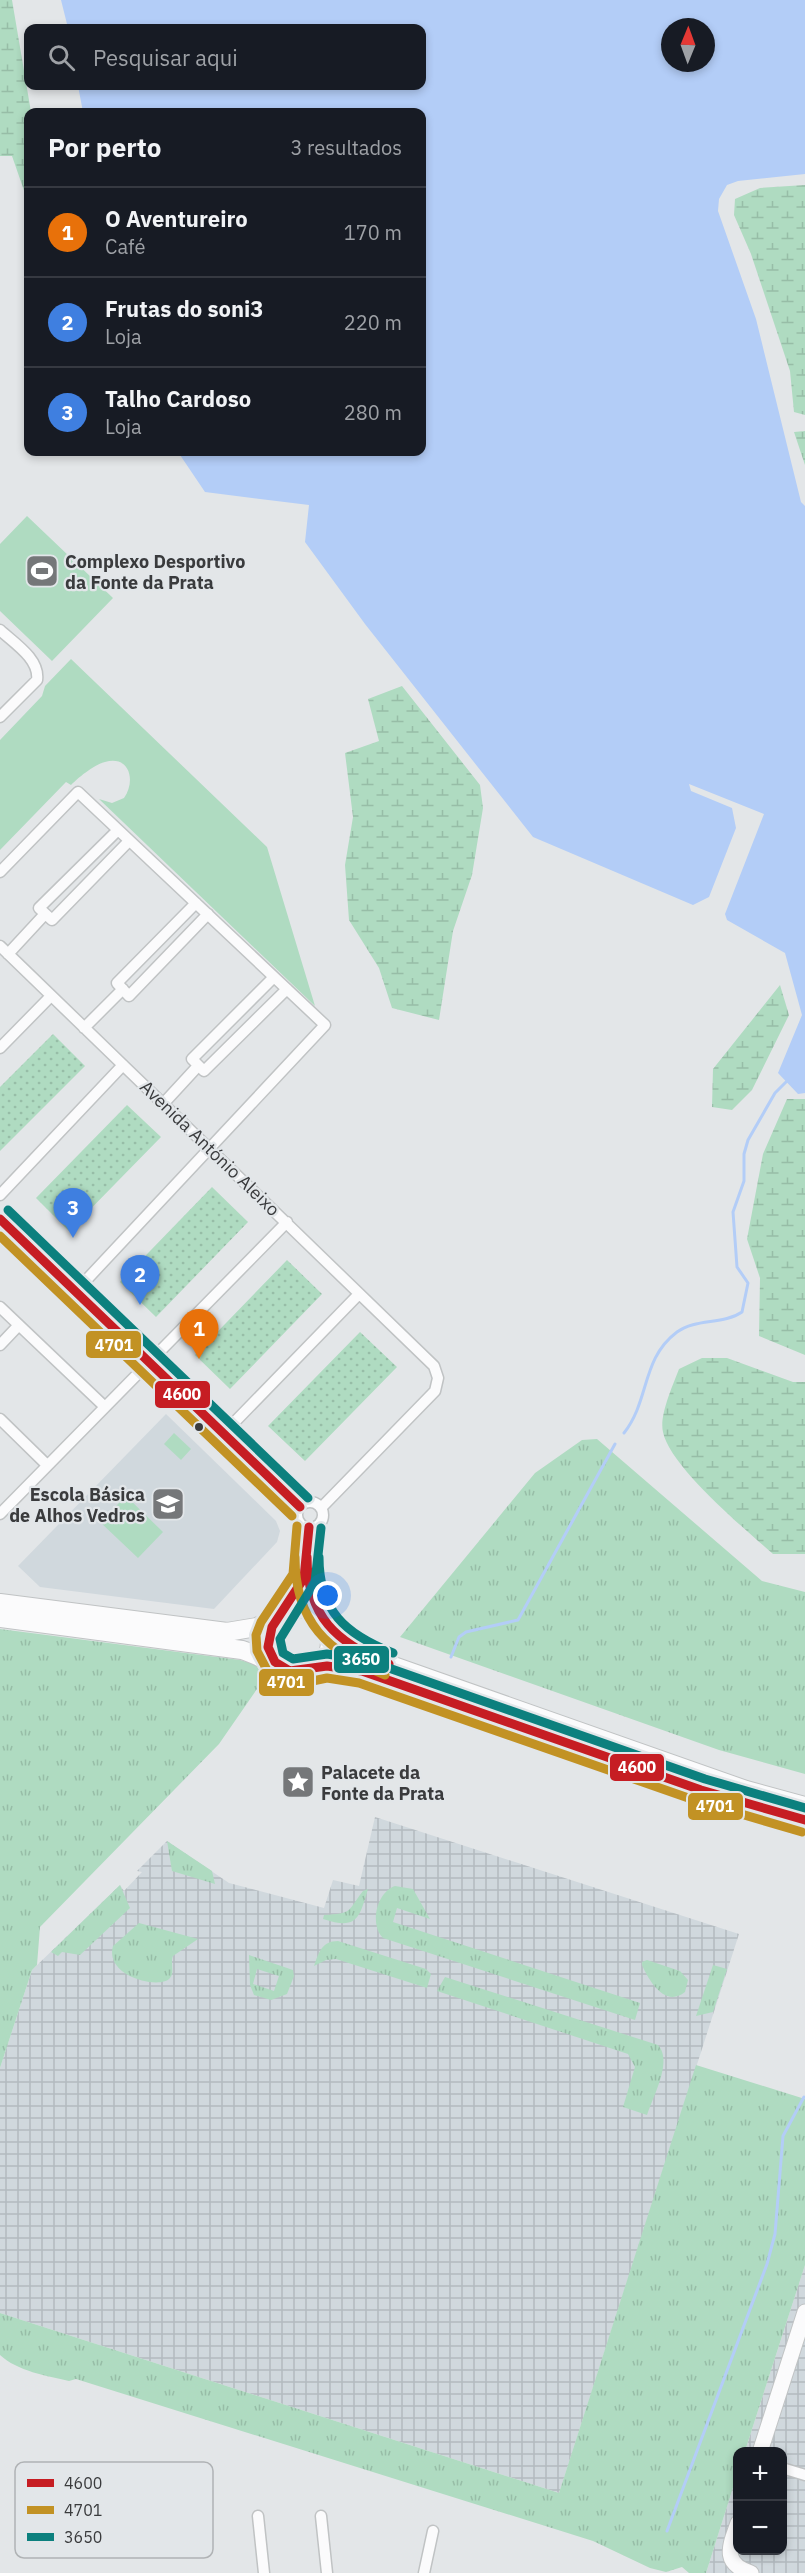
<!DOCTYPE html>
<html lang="pt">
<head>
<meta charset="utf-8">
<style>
  :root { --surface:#171b24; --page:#20242c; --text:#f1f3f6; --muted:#9ea1a6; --line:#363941; --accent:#ea580c }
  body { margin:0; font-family:"IBM Plex Sans",sans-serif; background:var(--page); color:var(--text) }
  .controls { position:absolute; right:18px; bottom:18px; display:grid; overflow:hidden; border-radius:12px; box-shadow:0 3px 9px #0003 }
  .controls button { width:54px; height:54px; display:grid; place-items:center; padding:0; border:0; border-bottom:2px solid var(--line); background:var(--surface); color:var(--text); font:30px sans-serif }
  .compass { position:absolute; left:661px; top:18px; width:54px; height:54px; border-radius:50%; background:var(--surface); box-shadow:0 3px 9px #0003; rotate:1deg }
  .you { position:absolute; left:328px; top:1596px; width:21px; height:21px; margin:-15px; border:4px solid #fff; border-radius:50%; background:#1a73e8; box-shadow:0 0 0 9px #1a73e833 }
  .badge { display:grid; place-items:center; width:39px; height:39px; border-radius:50%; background:var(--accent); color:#fff; font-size:20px; font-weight:700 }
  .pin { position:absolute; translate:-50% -50px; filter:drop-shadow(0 2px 3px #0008) }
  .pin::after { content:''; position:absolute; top:32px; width:21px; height:18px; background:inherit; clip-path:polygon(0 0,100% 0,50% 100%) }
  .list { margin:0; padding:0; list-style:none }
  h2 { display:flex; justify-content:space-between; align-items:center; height:78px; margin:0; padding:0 24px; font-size:26px }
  h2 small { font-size:20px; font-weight:400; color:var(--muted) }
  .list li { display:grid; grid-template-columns:39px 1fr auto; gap:18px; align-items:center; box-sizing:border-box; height:90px; padding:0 24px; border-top:2px solid var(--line) }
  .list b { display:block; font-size:22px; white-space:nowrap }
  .list p { margin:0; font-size:20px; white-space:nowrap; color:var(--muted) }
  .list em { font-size:20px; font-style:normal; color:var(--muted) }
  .icon { flex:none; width:33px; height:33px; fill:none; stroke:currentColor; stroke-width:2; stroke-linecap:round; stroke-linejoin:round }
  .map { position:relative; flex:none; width:805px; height:2573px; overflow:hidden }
  .search { position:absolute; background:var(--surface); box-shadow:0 3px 9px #0003; left:24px; top:24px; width:402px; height:66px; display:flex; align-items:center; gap:15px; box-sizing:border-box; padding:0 21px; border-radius:12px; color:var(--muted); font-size:22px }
  .panel { position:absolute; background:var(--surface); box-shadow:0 3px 9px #0003; left:24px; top:108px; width:402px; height:348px; border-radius:12px }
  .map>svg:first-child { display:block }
  .built { fill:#d0d8dd }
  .industrial { fill:url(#industrial-grid) }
  .grass { fill:url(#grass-tufts); fill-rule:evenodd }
  .wetland { fill:url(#wetland-marsh) }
  .park { fill:#afdbc1 }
  .garden { fill:url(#garden-dots) }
  .water { fill:#b3cdf7; fill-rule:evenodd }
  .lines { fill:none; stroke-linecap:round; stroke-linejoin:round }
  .stream { stroke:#b3cdf7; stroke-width:3 }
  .street-casing { stroke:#c0c3c4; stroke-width:13 }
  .secondary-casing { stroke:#c0c3c4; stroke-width:17 }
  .primary-casing { stroke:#c0c3c4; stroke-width:20 }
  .street { stroke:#fbfbfc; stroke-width:10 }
  .secondary { stroke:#fbfbfc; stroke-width:15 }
  .primary { stroke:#fbfbfc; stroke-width:18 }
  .bus-1-casing { stroke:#e2e6e9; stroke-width:14 }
  .bus-2-casing { stroke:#e2e6e9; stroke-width:14 }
  .bus-3-casing { stroke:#e2e6e9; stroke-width:14 }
  .bus-1 { stroke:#c61d23; stroke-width:9 }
  .bus-2 { stroke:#c29224; stroke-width:9 }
  .bus-3 { stroke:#0c807e; stroke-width:9 }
  .bus-dot { fill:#3a3b3d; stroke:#e2e6e9; stroke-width:2 }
  .labels { text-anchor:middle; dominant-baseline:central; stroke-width:4.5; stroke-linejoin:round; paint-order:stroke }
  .poi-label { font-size:18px; font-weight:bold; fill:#3a3b3d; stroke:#e2e6e9; text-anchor:start }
  .street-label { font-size:18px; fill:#3a3b3d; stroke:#e2e6e9 }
  .key { fill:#e2e6e9; stroke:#b0b3b5; stroke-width:1.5 }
  .key-label { font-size:16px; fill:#3a3b3d }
  .line-badge { stroke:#e2e6e9; stroke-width:2 }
  .badge-label { font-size:16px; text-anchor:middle; font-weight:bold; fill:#fff }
</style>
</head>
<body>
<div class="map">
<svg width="805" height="2573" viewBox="0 0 805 2573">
  <defs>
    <pattern id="industrial-grid" width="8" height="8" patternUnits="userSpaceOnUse" patternTransform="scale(1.5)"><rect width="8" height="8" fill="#d0d8dd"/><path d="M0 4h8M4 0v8" fill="none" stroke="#b3babf"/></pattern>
    <pattern id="grass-tufts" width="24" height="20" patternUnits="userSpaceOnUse" patternTransform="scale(1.5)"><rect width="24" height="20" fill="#afdbc1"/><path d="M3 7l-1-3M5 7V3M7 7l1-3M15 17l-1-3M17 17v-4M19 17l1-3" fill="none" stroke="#97bda7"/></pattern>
    <pattern id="wetland-marsh" width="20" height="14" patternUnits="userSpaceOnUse" patternTransform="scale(1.5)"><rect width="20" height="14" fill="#afdbc1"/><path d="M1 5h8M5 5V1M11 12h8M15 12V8" fill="none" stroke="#97bda7"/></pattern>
    <pattern id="garden-dots" width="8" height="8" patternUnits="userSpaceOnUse" patternTransform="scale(1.5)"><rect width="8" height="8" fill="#afdbc1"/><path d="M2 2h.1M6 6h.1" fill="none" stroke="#97bda7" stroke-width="1.8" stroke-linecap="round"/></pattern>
  </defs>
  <rect width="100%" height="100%" fill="#e3e6e8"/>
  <!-- built -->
  <path class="built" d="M166,1414l110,107 4,10 -3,11 -63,67 -174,-22 -22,-21z"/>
  <!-- industrial -->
  <path class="industrial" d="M375,1817l364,117 -180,559 -559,-180v-245l32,-98 88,-85 4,6 18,-19 -5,-1 30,-30 62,42 95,25 9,-28 26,6z
    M805,2265v308h-99l31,-98 1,75h44v-98l-37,-1z"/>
  <!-- grass -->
  <path class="grass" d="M597,1439l165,142 43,11v182l-86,-24 -319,-113 135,-164 47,-33z
    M0,1629l240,31 14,4 12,12 -47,68 -179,183 -3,38 -5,5 -32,98z
    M167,1841l45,30 3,13 -43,-13z
    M120,1885l10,23 -50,47 -18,-3 -4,4 -7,-4z
    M395,1886l18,3 17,30 -33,-11 -4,14 247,81 -5,17 -252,-82c-14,-14 -6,-46 12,-52z
    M368,1889c-9,30 -11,41 -45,30l1,-4c29,-2 22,-2 39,-24z
    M139,1923l59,16 -25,17c-3,7 2,16 -3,22 -9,12 -66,-1 -57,-32z
    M338,1941l88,28 5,5 -4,14 -91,-29 -10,1 -12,6c5,-14 8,-25 24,-25z
    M249,1955l44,15 1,6 -7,18 -16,6 -17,-5 -4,-10zM257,1969l22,7 -5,15 -21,-7z
    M647,1960l33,11 8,9 -3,12c-20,16 -36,-11 -43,-27v-3z
    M713,1965l14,4 -14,43 -17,4z
    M445,1977l213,68c15,16 -5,51 -11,70l-24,-8 12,-40 -7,-13 -191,-63z
    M696,2065l109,34v166l-60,186 -7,1 -1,23 -31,98h-17l-7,-6 -16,5 -16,-4 -57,-27 -517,-162 -7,2c-22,-5 -52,-10 -69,-26v-42l559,180z"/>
  <!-- wetland -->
  <path class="wetland" d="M0,0h12l19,112h-3v90l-16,-46h-12z
    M805,185v230l-11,-3 -4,-41 -39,-117 -17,-39 1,-16 25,-11z
    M805,431v34l-11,-33z
    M402,686l78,99 3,23 -11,67 -19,56 -14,89 -47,-12 -13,-40 -30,-48 -4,-55 8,-48 -8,-64 34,-12 -11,-42z
    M780,985l9,30 -37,75 -20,20 -20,-3 1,-38z
    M787,1099h18v256l-46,-19 1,-58 -13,-39 16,-85z
    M702,1358h25l66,24h12v172h-32c-28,-25 -103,-87 -110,-122 -4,-16 10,-47 16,-63z"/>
  <!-- park -->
  <path class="park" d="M27,516l86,82 -61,63 -52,-50v-67z
    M71,659l196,188 48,159 -216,-207 13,4 12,-5c12,-17 6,-43 -19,-36 -12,3 -28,17 -34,23l-5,-3 -66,68v-110l42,-44 3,-10z
    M174,1433l17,16 -10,11 -17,-16z
    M126,1496l37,36 -25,26 -38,-36z"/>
  <!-- garden -->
  <path class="garden" d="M53,1034l32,32 -85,85v-64z
    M127,1105l34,32 -92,94 -33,-33z
    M212,1187l36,35 -92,95 -36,-35z
    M287,1260l35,34 -92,95 -35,-34z
    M360,1332l37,35 -92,94 -37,-35z"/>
  <!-- water -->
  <path class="water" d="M61,0h744v174l-67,7 -11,4 -8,14 -1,12 38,108 45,183 4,4v587l-7,1 -20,-21 24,-58 -17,-62 -58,-33 -2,-6 39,-100 -75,-30 2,7 41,17 4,20 -27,69 -16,8 -160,-68 -168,-213 -60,-82 4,-37 -104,-13 -27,-40h244v-340h-339l-5,-26h344v-58h-354zM670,27h36v36h-36z"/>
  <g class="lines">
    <!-- stream -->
    <path class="stream" d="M624,1433c26,-33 17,-74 53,-101 19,-14 46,-7 65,-20l6,-29 -11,-16 -4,-55 11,-31v-27l4,-14 27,-47 12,-12
      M451,1657l8,-20 7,-5 52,-12 97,-176
      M667,2531l100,-267 8,-30 8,-98 21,-39"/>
    <defs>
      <path id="street" d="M0,630c14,13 40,29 37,50l-37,37
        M118,830l-79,78 13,12 77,-79
        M0,872l78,-80 247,233 -249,266
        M196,903l-79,80 12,13 79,-82
        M0,946l434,420 4,12 -3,13 -114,117
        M8,954l37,-40
        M274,977l-82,82 12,12 83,-82
        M84,1028l39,-39
        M0,1048l51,-52
        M163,1104l35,-38
        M0,1195l123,-130
        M0,1219l300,288
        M0,1307l104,99
        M0,1345l19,-20
        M0,1419l47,46
        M223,1434l136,-140
        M297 1515a13 13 0 1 1 26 0a13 13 0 1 1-26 0Z
        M0,1514l287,-292
        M305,1574l6,22 10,20
        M284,1611l21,-37 4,-47
        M782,2468l23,7
        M258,2516l6,57
        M321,2516l6,57
        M424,2573l9,-42"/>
      <path id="secondary" d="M760,2452l45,-140
        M738,2523c-8,23 -17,40 13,50"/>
      <path id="primary" d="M0,1603l227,29 30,-5 37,-18h11l19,11 22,24 39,19 361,127 59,16
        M0,1618l242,32c26,7 57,37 81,11 9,-10 8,-23 4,-35
        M275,1662c-10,-16 -10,-29 1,-44
        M317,1667l45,4 339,119 104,30"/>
    </defs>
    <!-- street casing -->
    <use href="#street" class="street-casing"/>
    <!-- secondary casing -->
    <use href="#secondary" class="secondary-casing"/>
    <!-- primary casing -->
    <use href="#primary" class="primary-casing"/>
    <!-- street -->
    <use href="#street" class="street"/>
    <!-- secondary -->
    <use href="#secondary" class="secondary"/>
    <!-- primary -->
    <use href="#primary" class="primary"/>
    <defs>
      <path id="bus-1" d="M0,1219l300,288
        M309,1527l-5,51 -32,49 -4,20 7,15 15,9 37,-5 35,5 339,119 104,30
        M307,1557c0,59 29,86 82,107"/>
      <path id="bus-2" d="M0,1236l292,280
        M297,1526l-4,48 -32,48 -5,13 1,16 10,19 17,12 14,2 29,-6 32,5 338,118 105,31
        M295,1557c0,65 32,95 90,118"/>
      <path id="bus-3" d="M8,1210l300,288
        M321,1528l-6,54 -35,57 3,14 10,6 34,-5 39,6 339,119 100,29
        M319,1557c0,54 26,77 74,96"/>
    </defs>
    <!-- bus-1 casing -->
    <use href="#bus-1" class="bus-1-casing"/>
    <!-- bus-2 casing -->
    <use href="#bus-2" class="bus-2-casing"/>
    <!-- bus-3 casing -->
    <use href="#bus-3" class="bus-3-casing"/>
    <!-- bus-1 -->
    <use href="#bus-1" class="bus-1"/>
    <!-- bus-2 -->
    <use href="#bus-2" class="bus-2"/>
    <!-- bus-3 -->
    <use href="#bus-3" class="bus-3"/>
  </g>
  <!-- icons -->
  <defs>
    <symbol id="stadium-square" viewBox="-11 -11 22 22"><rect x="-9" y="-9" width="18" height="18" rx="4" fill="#757779" stroke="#e2e6e9"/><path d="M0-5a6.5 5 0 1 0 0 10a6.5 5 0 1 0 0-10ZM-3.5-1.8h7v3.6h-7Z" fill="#fff"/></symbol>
    <symbol id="school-square" viewBox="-11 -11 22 22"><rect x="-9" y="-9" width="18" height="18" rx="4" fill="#757779" stroke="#e2e6e9"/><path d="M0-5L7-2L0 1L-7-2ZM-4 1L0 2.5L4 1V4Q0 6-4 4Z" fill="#fff"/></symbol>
    <symbol id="sight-square" viewBox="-11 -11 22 22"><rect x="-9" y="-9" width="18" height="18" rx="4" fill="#757779" stroke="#e2e6e9"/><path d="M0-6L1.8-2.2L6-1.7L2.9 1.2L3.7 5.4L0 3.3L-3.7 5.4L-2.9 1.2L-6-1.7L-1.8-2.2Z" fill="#fff"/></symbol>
  </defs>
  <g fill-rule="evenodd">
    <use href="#stadium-square" x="23" y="552" width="38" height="38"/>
    <use href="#school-square" x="149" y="1485" width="38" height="38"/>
    <use href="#sight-square" x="279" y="1763" width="38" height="38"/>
  </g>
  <!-- markers -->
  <circle class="bus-dot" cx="199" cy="1427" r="5"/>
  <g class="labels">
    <!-- poi labels -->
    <g class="poi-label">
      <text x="65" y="561">Complexo Desportivo<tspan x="65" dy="21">da Fonte da Prata</tspan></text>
      <text x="145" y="1494" text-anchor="end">Escola Básica<tspan x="145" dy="21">de Alhos Vedros</tspan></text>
      <text x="321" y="1772">Palacete da<tspan x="321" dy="21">Fonte da Prata</tspan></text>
    </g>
    <!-- street labels -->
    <g class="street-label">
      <text transform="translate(210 1148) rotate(44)">Avenida António Aleixo</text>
    </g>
  </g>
  <!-- legend -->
  <rect x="15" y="2462" width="198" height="96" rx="9" class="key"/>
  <rect x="27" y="2479" width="27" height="8" fill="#c61d23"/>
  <rect x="27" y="2506" width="27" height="8" fill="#c29224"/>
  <rect x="27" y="2533" width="27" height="8" fill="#0c807e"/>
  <g class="key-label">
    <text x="64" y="2489">4600</text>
    <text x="64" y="2516">4701</text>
    <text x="64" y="2543">3650</text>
  </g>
  <g class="line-badge">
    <rect x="85" y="1330" width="57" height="29" rx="6" fill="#c29224"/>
    <rect x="154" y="1380" width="57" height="29" rx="6" fill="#c61d23"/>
    <rect x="333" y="1645" width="57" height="29" rx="6" fill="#0c807e"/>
    <rect x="258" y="1668" width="57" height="29" rx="6" fill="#c29224"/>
    <rect x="609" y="1753" width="56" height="29" rx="6" fill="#c61d23"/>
    <rect x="687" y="1792" width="57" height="29" rx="6" fill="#c29224"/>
  </g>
  <g class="badge-label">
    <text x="114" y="1351">4701</text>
    <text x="182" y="1400">4600</text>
    <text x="361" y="1665">3650</text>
    <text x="286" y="1688">4701</text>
    <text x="637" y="1773">4600</text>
    <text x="715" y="1812">4701</text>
  </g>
</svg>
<div class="controls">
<button>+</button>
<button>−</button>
</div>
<svg class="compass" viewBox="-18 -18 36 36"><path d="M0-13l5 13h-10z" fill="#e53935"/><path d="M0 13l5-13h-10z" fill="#9ea1a6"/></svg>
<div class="you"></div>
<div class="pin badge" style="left:199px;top:1359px;background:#e8710a">1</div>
<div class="pin badge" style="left:140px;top:1305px;background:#3f7fe0">2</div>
<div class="pin badge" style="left:73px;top:1238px;background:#3f7fe0">3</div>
<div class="search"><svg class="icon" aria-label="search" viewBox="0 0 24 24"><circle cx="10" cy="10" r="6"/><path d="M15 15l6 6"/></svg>Pesquisar aqui</div>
<section class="panel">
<h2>Por perto<small>3 resultados</small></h2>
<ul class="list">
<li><span class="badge" style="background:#e8710a">1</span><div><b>O Aventureiro</b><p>Café</p></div><em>170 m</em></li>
<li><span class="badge" style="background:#3f7fe0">2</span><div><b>Frutas do soni3</b><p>Loja</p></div><em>220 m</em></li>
<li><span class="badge" style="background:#3f7fe0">3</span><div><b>Talho Cardoso</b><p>Loja</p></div><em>280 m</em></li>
</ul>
</section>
</div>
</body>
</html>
